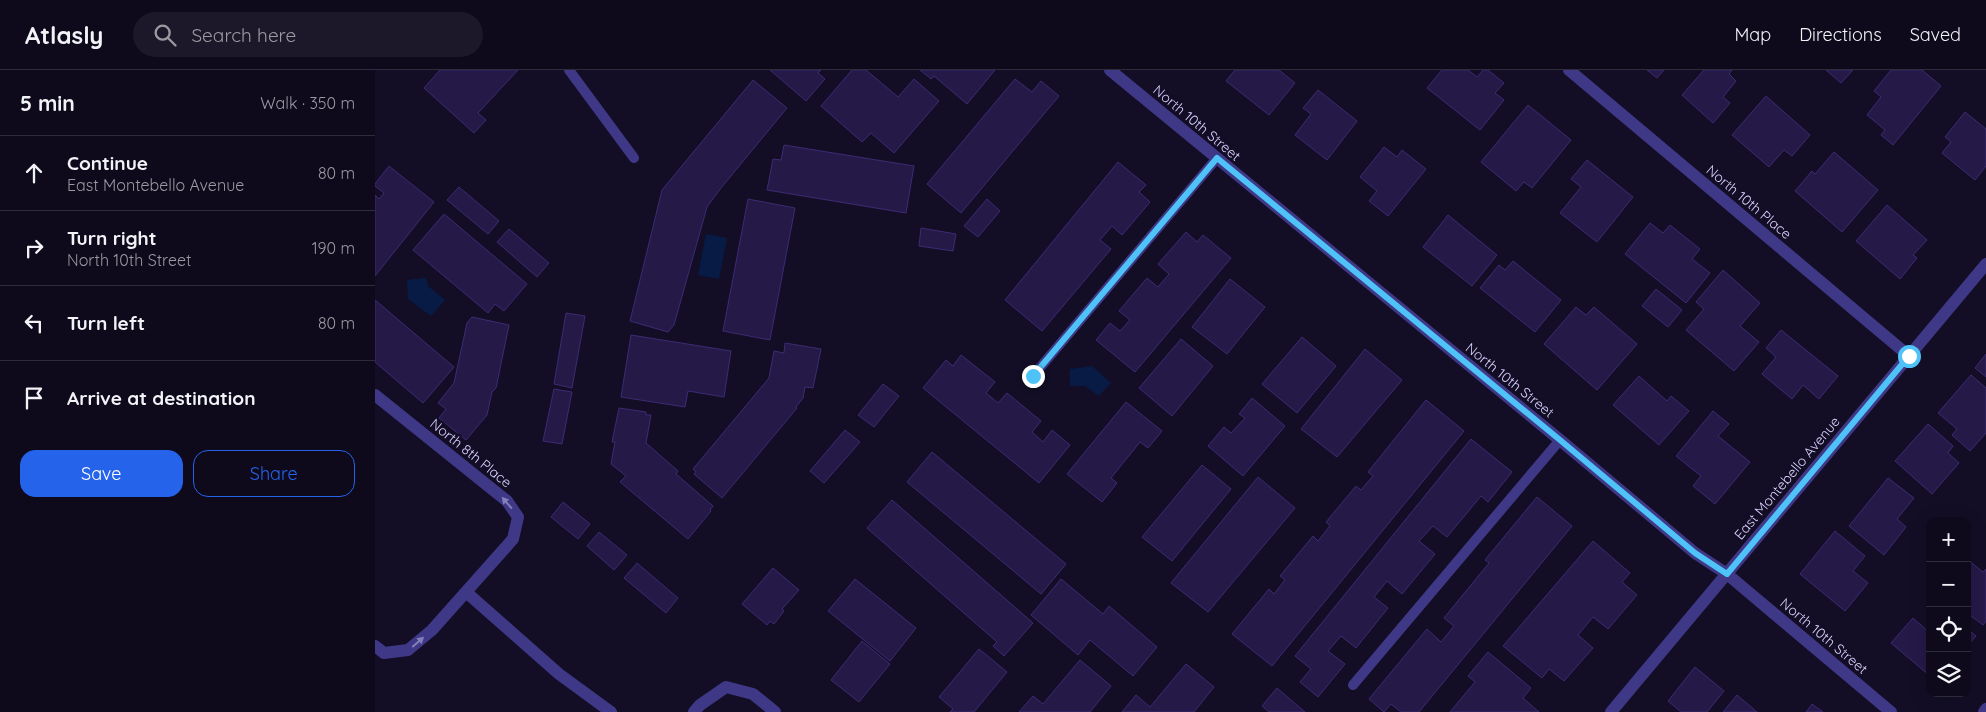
<!DOCTYPE html>
<html lang="en">
<head>
<meta charset="utf-8">
<style>
  :root { --surface:#0e0a1c; --page:#1c1829; --text:#f1f3f6; --muted:#9b9aa3; --line:#2e2b3b; --accent:#2563eb }
  body { margin:0; font-family:Quicksand,sans-serif; background:var(--page); color:var(--text) }
  .controls { position:absolute; right:15px; bottom:15px; display:grid; overflow:hidden; border-radius:10px; box-shadow:0 5px 20px #0002 }
  .controls button { width:45px; height:45px; display:grid; place-items:center; padding:0; border:0; border-bottom:1px solid var(--line); background:var(--surface); color:var(--text); font:25px sans-serif }
  .stop { position:absolute; width:15px; height:15px; margin:-11px; border:4px solid #4fc3f7; border-radius:50%; background:#fff }
  .stop.end { background:#4fc3f7; border-color:#fff; box-shadow:0 1px 5px #0008 }
  .list { margin:0; padding:0; list-style:none }
  h2 { display:flex; justify-content:space-between; align-items:center; height:65px; margin:0; padding:0 20px; font-size:21px }
  h2 small { font-size:16px; font-weight:400; color:var(--muted) }
  .list li { display:grid; grid-template-columns:32px 1fr auto; gap:15px; align-items:center; box-sizing:border-box; height:75px; padding:0 20px; border-top:1px solid var(--line) }
  .list b { display:block; font-size:19px; white-space:nowrap }
  .list p { margin:0; font-size:16px; white-space:nowrap; color:var(--muted) }
  .list em { font-size:16px; font-style:normal; color:var(--muted) }
  .actions { display:flex; gap:10px; padding:15px 20px }
  .actions a { flex:1; padding:11px 0; border:1px solid var(--accent); border-radius:15px; text-align:center; font-size:18px; color:var(--accent) }
  .actions .main { background:var(--accent); color:#fff }
  .icon { flex:none; width:28px; height:28px; fill:none; stroke:currentColor; stroke-width:2; stroke-linecap:round; stroke-linejoin:round }
  .map { position:relative; flex:none; width:1611px; height:642px; overflow:hidden }
  header { display:flex; align-items:center; gap:30px; box-sizing:border-box; height:70px; padding:0 25px; background:var(--surface); border-bottom:1px solid var(--line) }
  header strong { font-size:24px }
  nav { display:flex; gap:28px; margin-inline-start:auto; font-size:18px }
  .search { width:350px; height:45px; background:var(--page); display:flex; align-items:center; gap:12px; box-sizing:border-box; padding:0 18px; border-radius:28px; color:var(--muted); font-size:19px }
  main { display:flex }
  aside { flex:1; background:var(--surface) }
  .map>svg:first-child { display:block }
  .water { fill:#081b45 }
  .building { fill:#251947; stroke:#3d2b74 }
  .lines { fill:none; stroke-linecap:round; stroke-linejoin:round }
  .lane { stroke:#3f3886; stroke-width:10 }
  .street { stroke:#3f3886; stroke-width:12 }
  .oneway { fill:#857ebc }
  .route { stroke:#4fc3f7; stroke-width:6 }
  .labels { text-anchor:middle; dominant-baseline:central; stroke-width:5; stroke-linejoin:round; paint-order:stroke }
  .street-label { font-size:14px; fill:#dad3ff; stroke:#130e26 }
</style>
</head>
<body>
<header>
<strong>Atlasly</strong>
<div class="search"><svg class="icon" aria-label="search" viewBox="0 0 24 24"><circle cx="10" cy="10" r="6"/><path d="M15 15l6 6"/></svg>Search here</div>
<nav><a>Map</a><a>Directions</a><a>Saved</a></nav>
</header>
<main>
<aside>
<h2>5 min<small>Walk · 350 m</small></h2>
<ul class="list">
<li><svg class="icon" aria-label="ahead" viewBox="0 0 24 24"><path d="M12 20V5M6 11l6-6 6 6"/></svg><div><b>Continue</b><p>East Montebello Avenue</p></div><em>80 m</em></li>
<li><svg class="icon" aria-label="right" viewBox="0 0 24 24"><path d="M7 20v-9h11M14 6l5 5-5 5"/></svg><div><b>Turn right</b><p>North 10th Street</p></div><em>190 m</em></li>
<li><svg class="icon" aria-label="left" viewBox="0 0 24 24"><path d="M17 20v-9H6M10 6l-5 5 5 5"/></svg><div><b>Turn left</b></div><em>80 m</em></li>
<li><svg class="icon" aria-label="arrive" viewBox="0 0 24 24"><path d="M6 21V4h12l-3 4 3 4H6"/></svg><div><b>Arrive at destination</b></div></li>
</ul>
<div class="actions"><a class="main">Save</a><a>Share</a></div>
</aside>
<div class="map">
<svg width="1611" height="642" viewBox="0 0 1611 642">
  <rect width="100%" height="100%" fill="#130e26"/>
  <!-- water -->
  <path class="water" d="M331,164l21,4 -8,41 -21,-4z
    M51,208l2,8 17,14 -14,16 -23,-17 -1,-19z
    M717,296l19,17 -12,13 -14,-10h-15v-17z"/>
  <!-- building -->
  <path class="building" d="M65,0h78l-40,43 8,7 -12,13 -50,-45z
    M395,0h51l-3,3 7,6 -19,22z
    M477,0h14l32,27 16,-18 25,22 -45,52 -23,-20 -9,9 -41,-36z
    M545,0h75l-28,34 -33,-28 -3,3z
    M860,0h44l16,13 -26,32 -43,-34z
    M1067,0h26l9,7 6,-7h5l16,13 -9,10 9,7 -24,30 -53,-42z
    M1272,0h17l-7,8z
    M1329,0h28l-3,4 7,7 -13,16 7,6 -17,20 -31,-28z
    M1451,0h27l-12,13z
    M1516,0h31l19,16 -48,59 -12,-10 4,-5 -18,-15 14,-18 -7,-6z
    M640,9l17,13 9,-11 18,15 -98,117 -34,-29z
    M378,10l34,28 -66,80 -14,19 -33,118 -6,7 -38,-11 32,-131z
    M943,20l39,31 -30,39 -32,-25 16,-21 -8,-6z
    M1391,26l44,39 -18,21 -8,-6 -15,17 -37,-32z
    M1153,35l43,35 -39,48 -8,-6 -8,9 -35,-29z
    M1590,42l21,17v37l-11,14 -33,-27 9,-11 -6,-5z
    M409,75l130,21 -8,47 -139,-23 6,-31 8,1z
    M1009,77l13,10 5,-7 24,19 -38,47 -19,-15 8,-10 -17,-14z
    M1459,82l44,38 -36,42 -47,-41 17,-20 3,3z
    M1212,90l46,37 -36,45 -37,-29 21,-26 -10,-8z
    M743,92l28,23 -7,7 11,10 -28,33 -10,-9 -12,14 11,9 -69,82 -37,-31z
    M14,96l45,36 -59,74v-81l4,4 5,-6 -9,-7v-2z
    M84,117l40,34 -11,13 -41,-34z
    M373,129l47,9 -25,132 -47,-9z
    M612,129l13,12 -22,26 -14,-11z
    M1512,135l40,35 -14,15 4,3 -17,21 -44,-38z
    M69,144l83,70 -23,27 -9,-7 -7,9 -75,-63z
    M1073,145l49,40 -25,31 -49,-39z
    M1275,153l13,10 7,-8 30,24 -8,10 18,14 -24,30 -61,-49z
    M546,158l35,6 -3,17 -34,-5z
    M134,159l40,34 -12,14 -40,-35z
    M811,162l11,10 6,-7 28,23 -96,114 -39,-32 14,-17 10,8 10,-11 -11,-9 28,-33 11,9 11,-13 -11,-10z
    M1138,191l48,39 -26,32 -55,-44 19,-23 6,5z
    M1348,200l37,33 -20,23 19,16 -25,29 -48,-41 18,-21 -8,-7z
    M855,209l35,28 -38,47 -35,-27z
    M1281,219l26,21 -14,17 -26,-21z
    M0,230l79,67 -31,36 -48,-41z
    M1201,237l10,8 8,-8 43,37 -40,46 -53,-46z
    M191,243l19,3 -13,72 -18,-4z
    M97,247l37,8 -13,63 -4,4 -5,23 -21,25 -27,-22 7,-9 -8,-6 16,-20 13,-60z
    M1406,260l57,46 -19,23 -16,-14 -11,14 -30,-25 14,-17 -10,-9z
    M256,265l100,16 -7,46 -36,-6 -3,16 -64,-10z
    M927,267l34,29 -39,47 -35,-29z
    M806,269l32,27 -41,50 -33,-28z
    M410,273l36,6 -8,39 -8,-1 -2,11 -7,9 1,1 -75,90 -28,-24 2,-2 -3,-3 76,-91 5,-27 10,2z
    M990,279l37,31 -65,77 -36,-28z
    M1611,284v23l-11,-9z
    M586,285l34,27 -9,11 12,10 9,-10 34,28 -9,11 11,10 9,-12 18,15 -31,38 -116,-95 23,-28 7,6z
    M1596,305l15,13v45l-16,18 -18,-16 5,-6 -19,-16z
    M1264,306l28,25 4,-5 18,15 -30,34 -46,-40z
    M508,314l16,12 -25,31 -16,-12z
    M179,319l18,3 -10,52 -19,-3z
    M877,328l33,28 -42,50 -35,-30 16,-19 7,6 14,-15 -6,-4z
    M1051,330l38,31 -192,235 -40,-32 37,-45 5,5 11,-14 -5,-4 33,-40 5,5 12,-15 -4,-4 30,-36 5,4 12,-14 -5,-4z
    M751,332l36,29 -14,17 -8,-6 -29,36 6,5 -15,19 -35,-28z
    M244,338l27,4v3h5l-5,28 32,28 -2,3 37,32 -3,4 1,1 -23,28 -68,-57 6,-6 -15,-12 4,-22h-3z
    M1338,341l16,13 -11,12 32,26 -35,42 -22,-18 8,-10 -25,-20z
    M1553,354l25,22 -5,7 11,10 -27,31 -37,-33z
    M470,360l15,12 -36,41 -14,-12z
    M1096,369l41,33 -24,30 -7,-6 -34,41 -14,-11 -14,15 16,13 -33,40 -15,-13 -13,16 14,11 -32,40 -15,-12 -13,15 17,13 -27,33 -18,-15 11,-13 -16,-13z
    M557,382l134,112 -25,30 -134,-112z
    M827,395l29,24 -59,72 -30,-24z
    M883,407l37,31 -87,104 -37,-29z
    M1513,408l26,20 -17,21 9,8 -22,28 -35,-29z
    M1162,427l35,29 -153,186h-18l-10,-8 -7,8 -15,-13 58,-70 14,13 13,-16 -10,-8 45,-55 -4,-3z
    M517,430l141,123 -29,33 -11,-10 4,-4 -130,-114z
    M188,432l27,22 -12,15 -27,-22z
    M1460,461l30,25 -12,15 15,12 -23,28 -45,-37z
    M224,462l28,23 -13,15 -27,-24z
    M1218,471l37,32 -8,9 15,13 -29,34 -15,-12 -15,18 15,13 -29,33 -15,-12 -7,9 -39,-32z
    M1593,490l15,12 3,-3v52l-3,4 -16,-12z
    M262,493l41,35 -12,15 -42,-35z
    M398,498l26,22 -17,19 2,2 -10,13 -4,-3 -3,4 -25,-21z
    M480,509l61,49 -26,33 -62,-50z
    M686,509l42,35 6,-8 48,41 -24,29 -43,-36 -12,15 -47,-40z
    M1538,548l17,15v43l-39,-33z
    M1592,559l9,7 -9,10z
    M487,571l28,23 -31,38 -28,-22z
    M604,579l28,23 -33,40h-24l3,-3 -14,-12z
    M1113,582l43,36 -8,10 16,14h-89l25,-30 -7,-6z
    M705,590l31,26 -21,26h-71l14,-16 10,8z
    M811,594l28,23 -20,25h-72l14,-17 14,12z
    M1320,597l29,24 -17,21h-26l-13,-11z
    M902,618l28,24h-36l-7,-6z
    M1362,625l20,17h-34z
    M1437,634l11,8h-17z"/>
  <g class="lines">
    <!-- lane -->
    <path class="lane" d="M194,0l65,88
      M658,306l184,-218
      M978,615l207,-245"/>
    <!-- street -->
    <path class="street" d="M735,0l450,370 135,113 32,21 164,138
      M1194,0l340,286
      M0,325l132,106 11,16 -5,22 -81,91 -24,20 -24,3 -9,-7
      M91,522l93,82 52,38
      M319,642l6,-7 26,-18 27,7 22,18
      M1236,642l375,-448
      M1609,642l2,-3"/>
  </g>
  <!-- one-way arrows -->
  <defs><path id="oneway-solid" d="M-6-.8H1V-3.2L6.5 0L1 3.2V.8H-6Z" transform="scale(1.25)"/></defs>
  <g class="oneway">
    <use href="#oneway-solid" transform="translate(132 433) rotate(-131)"/>
    <use href="#oneway-solid" transform="translate(43 572) rotate(-41)"/>
  </g>
  <g class="lines">
    <!-- route -->
    <path class="route" d="M658,306l184,-218 343,282 135,113 32,21 182,-218"/>
  </g>
  <g class="labels">
    <!-- street labels -->
    <g class="street-label">
      <text transform="translate(822 53) rotate(40)">North 10th Street</text>
      <text transform="translate(1374 132) rotate(40)">North 10th Place</text>
      <text transform="translate(1135 310) rotate(39)">North 10th Street</text>
      <text transform="translate(96 383) rotate(39)">North 8th Place</text>
      <text transform="translate(1412 408) rotate(-50)">East Montebello Avenue</text>
      <text transform="translate(1449 566) rotate(40)">North 10th Street</text>
    </g>
  </g>
</svg>
<div class="controls">
<button>+</button>
<button>−</button>
<button><svg class="icon" aria-label="locate" viewBox="0 0 24 24"><circle cx="12" cy="12" r="6"/><path d="M12 2v4M12 18v4M2 12h4M18 12h4"/></svg></button>
<button><svg class="icon" aria-label="layers" viewBox="0 0 24 24"><path d="M12 4l9 5-9 5-9-5zM3 14l9 5 9-5"/></svg></button>
</div>
<div class="stop" style="left:1534px;top:286px"></div>
<div class="stop end" style="left:658px;top:306px"></div>
</div>
</main>
</body>
</html>
